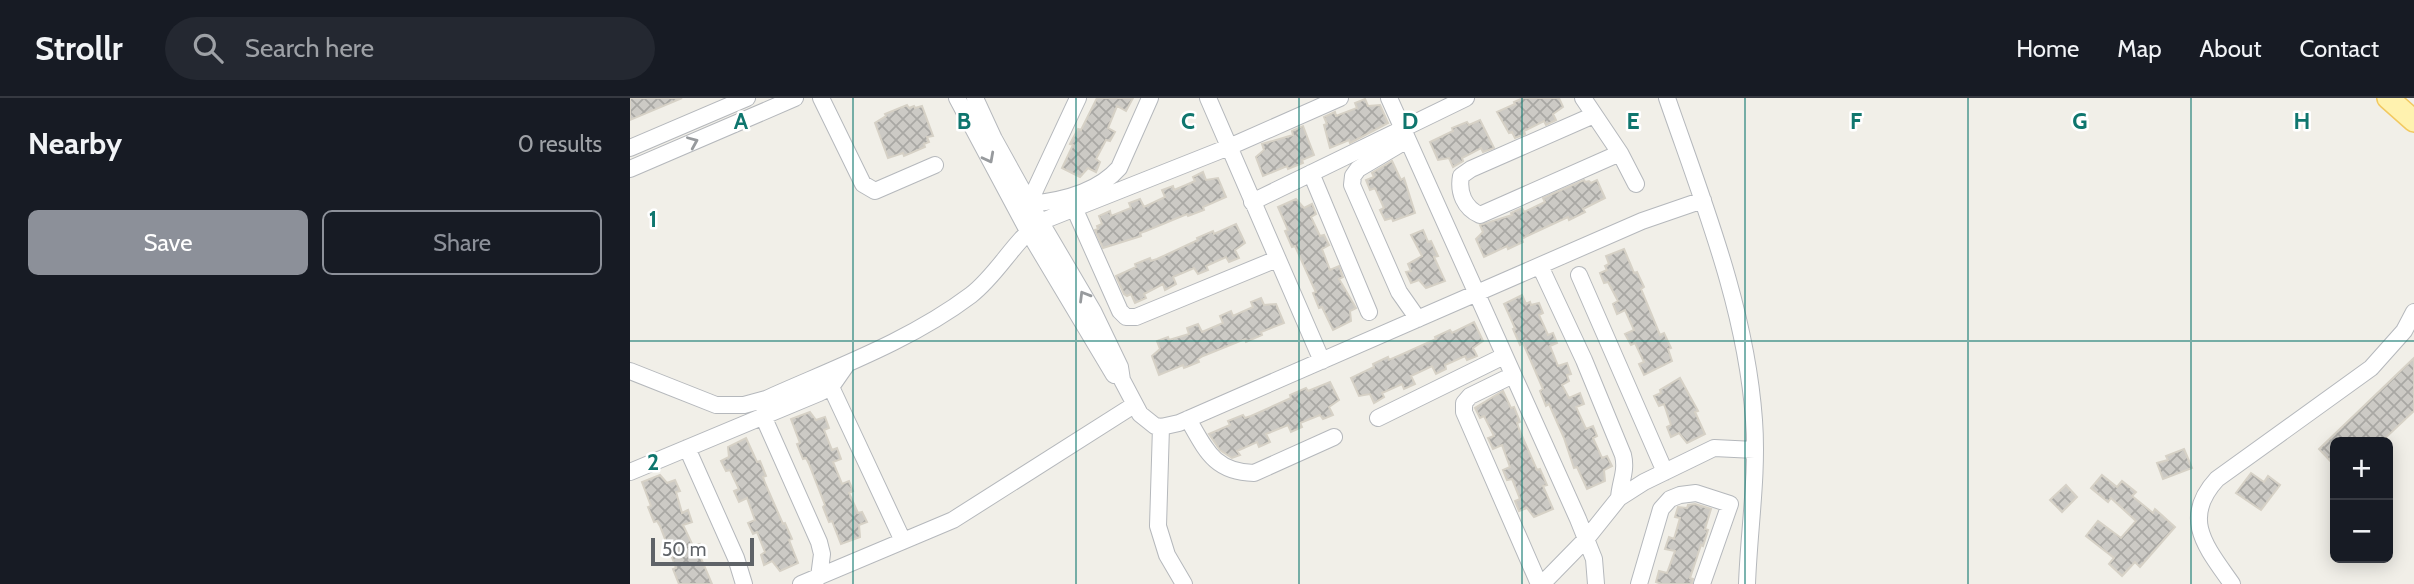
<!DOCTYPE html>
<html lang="en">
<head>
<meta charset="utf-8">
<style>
  :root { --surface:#171b24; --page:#242831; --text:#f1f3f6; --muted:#9ea1a6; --line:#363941; --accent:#8c9099 }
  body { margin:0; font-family:Cabin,sans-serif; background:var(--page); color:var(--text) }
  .controls { position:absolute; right:21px; bottom:21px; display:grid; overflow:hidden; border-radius:10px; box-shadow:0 4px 18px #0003 }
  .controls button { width:63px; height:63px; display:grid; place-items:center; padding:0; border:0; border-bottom:2px solid var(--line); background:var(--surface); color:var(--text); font:35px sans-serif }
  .scale { position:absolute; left:21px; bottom:18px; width:103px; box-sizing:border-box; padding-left:7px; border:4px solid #5f6368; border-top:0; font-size:19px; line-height:24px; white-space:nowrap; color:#5f6368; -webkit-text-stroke:5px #fff; paint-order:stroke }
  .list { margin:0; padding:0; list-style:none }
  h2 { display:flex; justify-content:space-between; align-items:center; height:91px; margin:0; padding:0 28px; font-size:30px }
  h2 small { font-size:23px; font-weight:400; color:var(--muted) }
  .actions { display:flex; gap:14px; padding:21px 28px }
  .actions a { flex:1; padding:16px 0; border:2px solid var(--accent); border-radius:10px; text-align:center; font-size:24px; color:var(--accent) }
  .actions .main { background:var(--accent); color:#fff }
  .icon { flex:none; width:38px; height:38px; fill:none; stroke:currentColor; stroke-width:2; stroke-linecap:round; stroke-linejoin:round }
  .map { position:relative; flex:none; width:1784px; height:486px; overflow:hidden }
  header { display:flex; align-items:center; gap:42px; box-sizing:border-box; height:98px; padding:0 35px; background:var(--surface); border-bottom:2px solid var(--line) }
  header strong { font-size:33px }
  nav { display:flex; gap:38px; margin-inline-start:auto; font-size:24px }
  .search { width:490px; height:63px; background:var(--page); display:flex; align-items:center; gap:18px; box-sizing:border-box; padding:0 24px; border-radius:38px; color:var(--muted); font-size:26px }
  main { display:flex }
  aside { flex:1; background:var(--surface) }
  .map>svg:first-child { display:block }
  .building { fill:url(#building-cross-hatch); stroke:#d6d1c6; stroke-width:2 }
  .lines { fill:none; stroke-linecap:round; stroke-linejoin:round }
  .minor-casing { stroke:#b5b8bc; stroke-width:18 }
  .major-casing { stroke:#f2c960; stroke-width:24 }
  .minor { stroke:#fff; stroke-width:16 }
  .major { stroke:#fff2af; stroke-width:21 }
  .oneway { stroke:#979a9d }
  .grid { fill:none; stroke:#0f766e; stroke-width:2; stroke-opacity:0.55 }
  .grid-label { font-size:23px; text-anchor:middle; font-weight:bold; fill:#0f766e; stroke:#fff; stroke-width:5; stroke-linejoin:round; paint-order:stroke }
</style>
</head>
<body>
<header>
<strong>Strollr</strong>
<div class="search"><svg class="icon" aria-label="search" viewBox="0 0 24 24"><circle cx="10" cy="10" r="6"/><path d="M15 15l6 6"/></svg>Search here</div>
<nav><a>Home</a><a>Map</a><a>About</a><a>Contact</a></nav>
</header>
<main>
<aside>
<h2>Nearby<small>0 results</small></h2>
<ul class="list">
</ul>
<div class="actions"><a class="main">Save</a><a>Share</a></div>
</aside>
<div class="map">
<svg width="1784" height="486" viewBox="0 0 1784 486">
  <defs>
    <pattern id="building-cross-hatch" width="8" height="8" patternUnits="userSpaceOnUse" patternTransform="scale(1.75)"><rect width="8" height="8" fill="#cccac5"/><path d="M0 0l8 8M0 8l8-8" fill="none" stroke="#a9a8a4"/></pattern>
  </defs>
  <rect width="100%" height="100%" fill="#f1efe8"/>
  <!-- building -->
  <path class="building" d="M0,0h52l-52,22z
    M467,0h36l-7,13 -9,-5 -9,22 7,4 -5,9 -4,-1 -10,19 4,3 -4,10 -8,-4 -8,9 -18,-9 11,-23 -3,-1 8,-15 3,1z
    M893,0h36l4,9 -10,7 3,6 -10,5 -2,-4 -20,10 1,3 -10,4 -3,-6 -3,1 -12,-21 18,-8 -1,-2z
    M735,1l3,7 12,-1 8,18 -38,20 -1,-3 -19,8 -6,-23 3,-1 -3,-7 11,-5 1,4 21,-8 -2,-5z
    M277,7l2,3 5,-2 1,2 7,-2 11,30 -6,1 2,5 -5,2 1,3 -21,9 -1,-3 -15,5 -13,-35 11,-7 -1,-2z
    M850,22l14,28 -11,4 -2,-4 -19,10 1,3 -10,6 -4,-9 -11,2 -8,-18 23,-11 -1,-3 15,-6 2,3z
    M673,28l11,29 -12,5 1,3 -15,6 -1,-3 -24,10 -7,-19 8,-7 -2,-6 31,-9 -1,-4z
    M762,63l9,19 3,-2 11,35 -22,8 -1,-3 -7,2 -5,-10 4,-2 -9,-20 -5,2 -4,-10 8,-3 -2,-4z
    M573,74l3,8 12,-2 8,19 -23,10 1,3 -16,6 -1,-2 -41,17 -6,2 1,3 -38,12 -8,-18 3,-1 -1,-3 5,-2 -3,-8 11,-5 1,5 20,-8 -2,-5 11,-4 4,8 21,-10 -3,-7 11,-4 1,4 12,-5 9,-4 -2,-4z
    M954,82l1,2 4,-1 2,2 6,-3 8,18 -22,11 2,3 -16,8 -1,-3 -41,19 -5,3 1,3 -15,7 -1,-3 -23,11 -8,-18 7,-7 -3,-7 32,-10 -1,-2 11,-5 2,4 21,-10 -2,-4z
    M666,101l8,9 8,-4 4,10 -5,3 9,19 4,-1 5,10 -7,4 8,21 9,-4 4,11 -4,2 17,29 -6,3 1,10 -18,9 -11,-23 -3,1 -6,-15 3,-1 -3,-6 -18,-40 -3,1 -7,-16 3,-1 -10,-23z
    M606,126l9,19 -10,7 4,8 -10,4 -3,-5 -20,9 2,4 -10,4 -4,-6 -21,9 3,7 -11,6 -2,-6 -19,10 2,4 -11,5 -4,-9 -4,2 -3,-2 -8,-18 20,-9 -1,-3 15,-6 1,3 6,-2 41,-19 -1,-2 16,-7 1,3z
    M793,132l5,12 3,-1 7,15 -4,1 11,24 -19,7 -7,-8 -8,3 -5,-11 5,-1 -3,-7 14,-8 -11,-21z
    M994,151l8,19 2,5 3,-1 7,15 -3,2 19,46 4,-2 7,15 -3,1 4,12 -28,14 -5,-11 5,-2 -9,-19 -4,2 -6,-11 9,-4 -9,-20 -8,4 -4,-10 5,-3 -10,-19 -4,1 -4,-10 7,-3 -2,-4 4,-2 -3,-8z
    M892,197l4,9 4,-2 1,3 8,-2 4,10 -4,2 9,20 5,-2 4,10 -7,3 8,20 9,-3 4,11 -4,1 2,6 -7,4 7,13 11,-5 4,11 -8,3 10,22 7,-3 4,10 -4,2 9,20 5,-2 5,10 -8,4 1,11 -18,8 -10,-22 -3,1 -10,-30 -15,-34 -3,2 -6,-15 3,-2 -20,-46 -3,2 -7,-16 2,-1 -11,-24z
    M631,200l3,7 12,-1 8,19 -23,9 1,3 -16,7 -1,-3 -42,17 -5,3 1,3 -15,6 -1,-3 -24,10 -7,-19 8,-7 -3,-8 11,-4 1,3 20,-6 -2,-6 11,-4 4,8 21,-9 -3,-7 11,-5 2,5 20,-9 -2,-5z
    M844,224l9,19 -10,7 4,8 -10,4 -2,-4 -20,9 1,4 -10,5 -4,-8 -21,10 4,8 -11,5 -2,-5 -20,9 2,4 -10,6 -4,-9 -11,2 -8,-18 23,-11 -1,-3 15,-7 1,3 16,-7 31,-14 -1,-2 15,-7 2,3z
    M1784,260v53l-33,31h-46v24l-16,-17z
    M1050,280l18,33 -3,1 10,22 -18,9 -8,-10 -8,4 -4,-10 4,-2 -7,-21 -5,2 -5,-10 7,-3 -1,-3z
    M700,284l9,18 -10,7 4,8 -10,4 -3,-4 -20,8 2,4 -11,5 -3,-7 -22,9 4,8 -11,5 -2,-5 -20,9 3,4 -8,3 -12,-8 -11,-16 21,-9 -2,-4 15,-6 2,3 6,-2 40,-18 -1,-3 16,-7 2,3z
    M873,293l8,17 3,-1 6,15 -3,1 2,6 18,41 3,-1 7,16 -4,1 10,23 -19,8 -7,-9 -8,3 -4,-10 5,-2 -8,-20 -5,1 -4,-10 7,-3 -8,-22 -9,4 -5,-11 6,-2 -10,-20 -4,2 -5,-10z
    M180,314l6,8 9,-3 4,11 -5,2 8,20 5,-2 4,11 -8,3 9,22 7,-3 4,10 -4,2 9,20 4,-1 5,10 -8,3 1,12 -19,7 -9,-23 -3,1 -6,-15 2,-2 -16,-41 -3,-6 -3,1 -6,-15 3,-1 -9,-24z
    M116,340l11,24 3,-1 6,15 -3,1 2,6 18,41 2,-1 7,16 -3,1 9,23 -18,8 -8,-10 -8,4 -3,-10 4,-3 -8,-20 -4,2 -5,-11 7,-3 -8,-22 -8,4 -5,-11 5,-2 -9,-19 -4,1 -5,-10 8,-4 -1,-10z
    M1554,351l8,19 -29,11 -6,-16 11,-3 -2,-4z
    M1621,375l13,9 4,-6 12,9 -19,25 -25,-17z
    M30,377l7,8 8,-3 5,11 -4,1 6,21 6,-3 4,12 -9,3 10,21 7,-2 4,10 -4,2 12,28h-33l-6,-15 3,-1 -16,-42 -3,-5 -3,1 -6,-15 3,-1 -9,-24z
    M1472,377l15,12 5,-6 14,11 -4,4 21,17 2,-4 20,18 -35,40 -5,-5 -13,14 -13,-12 5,-6 -28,-22 12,-15 23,17 15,-17 -25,-23 -3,4 -17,-14z
    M1436,387l11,12 -15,15 -12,-12z
    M1065,406l16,5 -6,20 3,1 -5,16 -2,-1 -11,33 3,1 -1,5h-30l-6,-2 3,-11 8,2 8,-22 -10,-2 4,-12 5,2 6,-21 -5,-1 3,-10 9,1 1,-3z"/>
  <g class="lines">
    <defs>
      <path id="minor" d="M191,0l42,86 12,7 60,-26
        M327,0l71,133 86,144
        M345,0l19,41 36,65 63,107 27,56 2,13 18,34 15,12 6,1 18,-4 463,-202 61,-21
        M578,0l114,263
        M759,0l189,421 16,40 2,25
        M953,0l37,55 16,31
        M1037,0c36,104 79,210 87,322 4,54 -5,109 -7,164
        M964,17l-123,54 -10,7c-3,16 3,32 19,39l140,-62
        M777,42l-49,29 -5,7 -1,9 47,107 19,27
        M0,50l117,-50
        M0,71l165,-71
        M681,75l58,139
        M622,104l214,-104
        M400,106c31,-3 68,-12 89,-36l31,-70
        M445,112l45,101 6,6h10l141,-58
        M399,113v-8l49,-105
        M910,168l44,94 39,95c4,16 -3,27 -4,43
        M949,177l86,197
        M0,273l86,34h28l22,-6c69,-31 144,-58 205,-104 27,-21 42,-53 69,-73l189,-75 111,-49
        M883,277l-43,21 -6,7v9l75,172
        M201,289l72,154
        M133,318l56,126 3,12 -3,23
        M748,320l126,-62
        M558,321c18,31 26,53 66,54l80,-36
        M531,329l-3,99 9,29 17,29
        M57,350l49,110 8,26
        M0,374l189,-79 12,-6 16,-23
        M171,486l152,-64 181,-115
        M912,486l45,-46 32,-40 25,-16 70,-34 41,2
        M1009,486l22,-75 9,-10 10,-4 16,-2 34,11 -28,80
        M1602,486c-25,-36 -52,-65 -15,-105l154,-111 33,-37 10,-19"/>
      <path id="major" d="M1758,0l26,23"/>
    </defs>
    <!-- minor casing -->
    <use href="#minor" class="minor-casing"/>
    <!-- major casing -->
    <use href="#major" class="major-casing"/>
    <!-- minor -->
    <use href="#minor" class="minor"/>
    <!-- major -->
    <use href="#major" class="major"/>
  </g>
  <!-- one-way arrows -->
  <defs><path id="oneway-chevron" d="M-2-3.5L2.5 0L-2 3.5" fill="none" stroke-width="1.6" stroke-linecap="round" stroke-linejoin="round" transform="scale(1.75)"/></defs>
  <g class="oneway">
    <use href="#oneway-chevron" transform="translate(63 44) rotate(-23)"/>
    <use href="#oneway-chevron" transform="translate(359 60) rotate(62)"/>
    <use href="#oneway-chevron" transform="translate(454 198) rotate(-121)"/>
  </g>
  <!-- grid -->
  <path class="grid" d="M223,0v486M446,0v486M669,0v486M892,0v486M1115,0v486M1338,0v486M1561,0v486M0,243h1784"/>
  <g class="grid-label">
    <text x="111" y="31">A</text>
    <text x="334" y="31">B</text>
    <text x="558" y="31">C</text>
    <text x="780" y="31">D</text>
    <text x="1003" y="31">E</text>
    <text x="1226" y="31">F</text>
    <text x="1450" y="31">G</text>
    <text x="1672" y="31">H</text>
    <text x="23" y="129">1</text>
    <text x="23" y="372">2</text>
  </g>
</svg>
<div class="controls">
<button>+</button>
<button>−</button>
</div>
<div class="scale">50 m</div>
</div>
</main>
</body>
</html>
